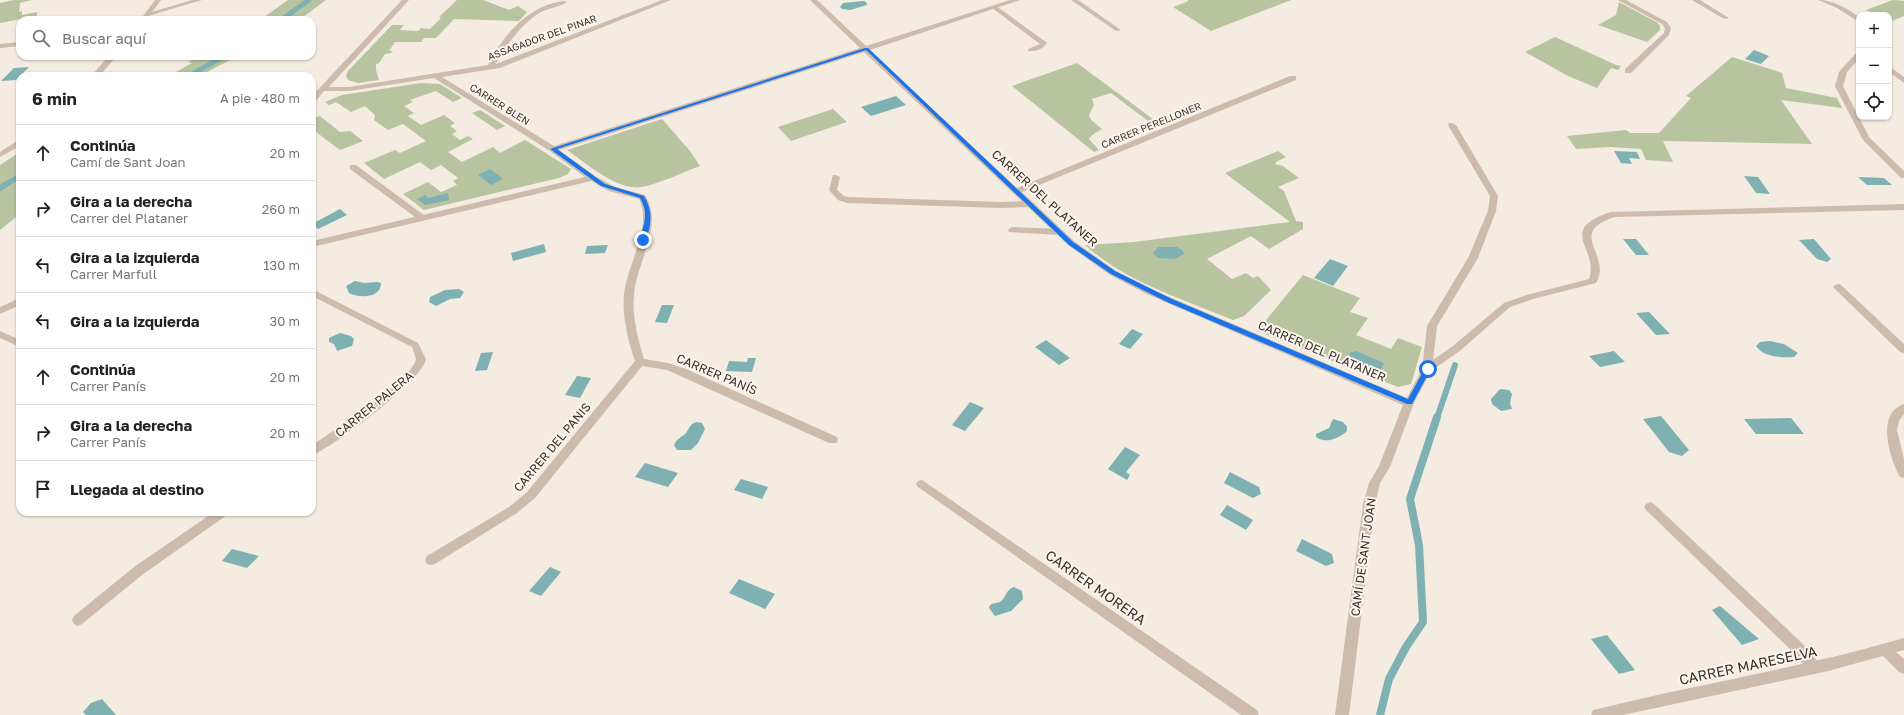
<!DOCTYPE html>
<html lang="es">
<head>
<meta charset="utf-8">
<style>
  :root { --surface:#fff; --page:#f6f6f6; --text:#222; --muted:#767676; --line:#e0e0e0 }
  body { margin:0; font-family:"Golos Text",sans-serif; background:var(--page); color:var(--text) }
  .controls { position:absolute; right:12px; top:12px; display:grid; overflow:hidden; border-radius:8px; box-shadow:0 1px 3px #0004 }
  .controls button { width:36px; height:36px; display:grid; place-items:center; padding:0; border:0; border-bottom:1px solid var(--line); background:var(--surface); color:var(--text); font:20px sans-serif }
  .stop { position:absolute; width:12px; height:12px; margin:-9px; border:3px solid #1a73e8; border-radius:50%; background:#fff }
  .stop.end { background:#1a73e8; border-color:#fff; box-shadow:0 1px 4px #0008 }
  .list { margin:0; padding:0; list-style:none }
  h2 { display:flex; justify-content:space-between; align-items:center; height:52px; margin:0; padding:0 16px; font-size:17px }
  h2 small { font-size:13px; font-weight:400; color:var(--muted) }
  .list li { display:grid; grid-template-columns:26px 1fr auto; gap:12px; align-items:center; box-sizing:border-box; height:56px; padding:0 16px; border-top:1px solid var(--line) }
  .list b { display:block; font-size:15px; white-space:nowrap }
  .list p { margin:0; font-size:13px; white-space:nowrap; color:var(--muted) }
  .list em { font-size:13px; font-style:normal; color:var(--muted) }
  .icon { flex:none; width:22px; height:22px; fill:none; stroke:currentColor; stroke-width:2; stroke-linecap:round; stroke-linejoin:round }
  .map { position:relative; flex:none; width:1904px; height:715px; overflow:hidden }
  .search { position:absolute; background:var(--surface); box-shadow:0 1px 3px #0004; left:16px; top:16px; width:300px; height:44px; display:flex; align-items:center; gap:10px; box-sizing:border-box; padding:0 14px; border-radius:12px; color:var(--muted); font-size:15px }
  .panel { position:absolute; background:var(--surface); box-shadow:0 1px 3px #0004; left:16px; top:72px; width:300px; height:444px; border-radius:12px }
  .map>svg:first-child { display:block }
  .green { fill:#b8c4a0 }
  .water { fill:#7fb0b2 }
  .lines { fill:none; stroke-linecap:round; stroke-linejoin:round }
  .stream-far2 { stroke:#7fb0b2; stroke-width:5 }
  .stream-far1 { stroke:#7fb0b2; stroke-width:6 }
  .stream { stroke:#7fb0b2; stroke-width:8 }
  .lane { fill:#cdbbac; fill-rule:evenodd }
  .street { fill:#cdbbac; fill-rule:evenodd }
  .route { fill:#1a73e8 }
  .labels { text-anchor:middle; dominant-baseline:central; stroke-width:4; stroke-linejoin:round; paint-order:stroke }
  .far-street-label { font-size:10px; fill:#3b302b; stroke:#fbf5ee }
  .street-label { font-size:12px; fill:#3b302b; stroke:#fbf5ee }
  .near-street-label { font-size:14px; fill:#3b302b; stroke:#fbf5ee }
</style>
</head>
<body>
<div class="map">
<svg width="1904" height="715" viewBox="0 0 1904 715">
  <rect width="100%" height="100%" fill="#f4ebe1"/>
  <!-- green -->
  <path class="green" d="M14,0h18l-12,3 -1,9 3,-1v4l15,-3v4l-37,7v-20z
    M288,0h38l-27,20h-39z
    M457,0h26l26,10 9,-4 9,6 -8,9 -65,-2 -18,19h-12l-3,4h-26l-6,9h4l-2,2 -6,1 -6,9 -3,1v6l3,10 -21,3 -10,-3 -2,-4 2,-5 44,-46h12l-4,5 18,1 3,-3 9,1 11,-11 -2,-1z
    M1187,0h104l-80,31 -38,-24 16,-6z
    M1893,0l11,1v15l-12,5 -3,-1v-5h-12l-11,-5z
    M1619,2l39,21 2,3v4l-13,12 -49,-17 18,-10z
    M1555,37l61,28 5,1 -3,4 -7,-2 -14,20 -29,-12 -43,-24z
    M199,56h39l-39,20h-30l23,-13 -4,-1z
    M1732,57l50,16 4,15 51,10 5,10 -61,-8 31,44 -149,-3 10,21 -27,-2 -5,-11 -31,-2 -34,2 -9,-13 59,-6 4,3h29l32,-35 -5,-2z
    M1077,63l84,62 -5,2 -45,-34 -19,6 2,6 -5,10 2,5 11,9 -10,6 -3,4 10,11 -5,2 -82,-66z
    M421,83l19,1 22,14 -9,4 -17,-11 -26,9 3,2 -9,4 10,7 -6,3 13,9 23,-10 11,8 -5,3 7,5 -5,3 8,6 8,-4 5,3 -25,13 14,10 31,-15 7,6 25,-13 46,29 -3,5 -9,4 -135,32 -21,-16 25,-12 13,10 16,-7 -4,-4 5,-3 -17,-13 -10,5 -11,-8 -36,17 -20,-16 31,-13 5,3 26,-12 -23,-17 -15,6 -14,-10 1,-5 -10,-9 -14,6 -15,-10 -7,3 -4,-3 17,-7z
    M833,109l14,13 -56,19 -13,-14z
    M480,110l25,16 -8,4 -25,-17z
    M320,116l20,16 10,-1 13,10 -23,9 -28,-21v-11z
    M662,119l28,32 10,15c-17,6 -41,18 -58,21 -25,4 -56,-24 -75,-37z
    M1278,151l8,6 -10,5 -1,2 8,2 16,12 -21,9 6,4 12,30 7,1v7l-34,20 -18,-13 -44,23 25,20 14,-6 7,5 5,-2 13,14 -27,26 -11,4c-50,-21 -107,-38 -148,-75l49,-3 156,-20 -65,-49z
    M20,152v62l-20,16v-65z
    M1303,275l57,23 -10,14 18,6 -12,17 35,14 7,-11 24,9 -11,37 -13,3 -10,-4 -131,-52z"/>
  <!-- water -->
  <path class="water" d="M863,1l3,1 1,3 -17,5 -8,-1 -2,-2 3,-4z
    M1754,50l15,6 -8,8 -16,-5z
    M29,67l-13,13 -15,1 13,-13z
    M896,96l10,9 -35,11 -10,-9z
    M1614,151l23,1 3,7 -11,-1 3,6 -11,-1z
    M490,169l13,10 -12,6 -13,-10z
    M1744,176l14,1 12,17 -14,-1z
    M1858,177l26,1 8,7h-25z
    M448,193l1,7 -24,5 -8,-6 8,-4 3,3z
    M340,209l7,6 -29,14 -6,-5z
    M1623,239h13l13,16h-13z
    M1814,239l17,20 -4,3 -10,-3 -18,-19z
    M544,244l2,8 -33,9 -2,-8z
    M608,245l-3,8 -20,1 2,-8z
    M1158,247h19l5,3 2,4 -9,5 -17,-1 -5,-5z
    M1330,259l18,7 -15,20 -19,-8z
    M355,281l9,2 14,-1 3,1c0,16 -23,15 -32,10l-3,-7z
    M459,289l5,3 -4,6 -10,1 -14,7 -7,-4 1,-5 15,-7z
    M662,305h12l-7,18 -12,-1z
    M1649,312l21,22 -14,1 -20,-22z
    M1132,329l11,5 -13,15 -11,-5z
    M340,333l11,3 3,3 -2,7 -15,5 -3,-7 -5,-2v-4z
    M1046,340l24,18 -11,7 -24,-18z
    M1770,341l14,3 14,9 -4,4c-12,1 -31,0 -38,-11l4,-4z
    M1356,351l28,12 -4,8 -29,-12 -2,-6z
    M1614,351l11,11 -25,5 -11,-11z
    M493,352l-6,18 -12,1 6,-18z
    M748,358h8l-4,14 -26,-1 3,-10 18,1z
    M577,376l14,2 -11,20 -15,-3z
    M1500,389l9,1 3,4 -2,9 2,6 -11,2 -9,-7 -1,-5z
    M970,402l14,6 -19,23 -13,-6z
    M1661,416l28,34 -7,6 -13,-4 -26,-33z
    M1791,418l13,16h-48l-12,-15z
    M1333,419l10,3 4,5v4c-9,8 -21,13 -31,6v-3l13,-6z
    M697,422l5,1 3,6 -7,14 -7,7h-14l-3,-5c3,-7 7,-7 12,-12 4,-5 3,-9 11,-11z
    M1125,447l15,8 -14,17 4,3 -3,5 -19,-11z
    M645,463l33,10 -10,14 -33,-10z
    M1230,472l29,15 2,7 -8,4 -29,-15z
    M741,479l27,8 -6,12 -28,-9z
    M1227,505l26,15 -7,10 -26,-15z
    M1302,539l30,15 2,9 -8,3 -30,-15z
    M232,549l27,7 -12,12 -25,-7z
    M550,567l11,5 -20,24 -12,-5z
    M739,579l36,15 -10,15 -36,-16z
    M1014,587l8,4 1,8 -12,12 -16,5 -6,-8 1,-3c3,-2 7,-2 10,-3 7,-5 5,-12 14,-15z
    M1720,606l39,33 -17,6 -30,-35z
    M1607,635l28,35 -16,4 -28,-35z
    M102,699l14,16h-30l-3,-3 8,-9z"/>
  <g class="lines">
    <!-- stream-far2 -->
    <path class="stream-far2" d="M281,20l28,-20
      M189,76l35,-20
      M6,184l14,-8"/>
    <!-- stream-far1 -->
    <path class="stream-far1" d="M0,188l8,-5
      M1437,418l18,-53"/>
    <!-- stream -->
    <path class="stream" d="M1380,715l9,-36 17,-32 17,-25 -4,-77 -9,-46 27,-82"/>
    <!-- lane -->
    <path class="lane" d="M192,0h10l-54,16 -3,-2z
      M1071,0h7l43,30 -5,1z
      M992,6h4l50,36 1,1c-3,6 -13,9 -19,8v-2l12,-5 -48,-36z
      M350,165h6l69,51 1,2 -1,2h-6l-69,-51z
      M833,175h3l4,2 -3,13 7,6 4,1 153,5 30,-1 4,3 -4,3 -30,1 -154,-5 -9,-3 -9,-10z
      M1012,227l47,2 4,3 -4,3 -50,-3 -1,-2z
      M0,331l20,9v7l-20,-9z
      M1650,502l4,2 147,138 19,22 2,4 -2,4 -5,2 -5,-2 -19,-22 -145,-140 -2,-3 2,-3z"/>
    <!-- street -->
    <path class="street" d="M155,0h6l-15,20h-6z
      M402,0h7l-80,87h20l139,-22c13,-26 36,-54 65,-62 5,-1 10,-3 14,-1 -7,5 -18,6 -26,10 -19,11 -35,33 -45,52l166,-64h9l-171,68 -58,9 112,69 306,-98 -50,-48h7l49,46 144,-46h10l-150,50 147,138 273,-112h6v4l-274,112 52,49 42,30 37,19 254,108 15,-29 5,-43 41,-68 20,-47 2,-15 -42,-71 1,-2h3l4,2 42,71 -2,15 -18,47 -41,68 -4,34 20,-14 51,-43 23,-8 62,-16c11,-30 -34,-49 22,-67l293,-8v6l-289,7c-50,16 -2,38 -19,66l-63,16 -23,8 -49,43 -30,21 -17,32 -24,64 -10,16 -5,21 -26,211h-14l28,-211 6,-21 10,-17 24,-61 -256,-111 -37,-19 -42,-30 -204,-193 -305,98 36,26 20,11 30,8c20,31 -10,69 -11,101 -2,21 4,43 10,63l24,4 18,6 151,68 1,3 -1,3h-8l-151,-68 -11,-5 -25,-4 -107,132 -18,15 -82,51 -4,1 -4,-1 -2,-4 2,-4 82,-49 18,-15 108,-131c-7,-21 -13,-44 -11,-67 3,-29 29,-68 15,-95l-30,-8 -18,-10 -279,66v-6l273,-64 -35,-26 -116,-73 -85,13h-25l-9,11h-3v-6z
      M1618,0h8l41,22 4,6 -2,7 -38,38h-6v-4l39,-36 1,-5 -3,-4z
      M1692,0h8l29,18 -5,1z
      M1818,0c16,0 28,8 41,17v5l-22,-14z
      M20,42v4l-20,2v-4z
      M1856,53h3v6l-12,13 -4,14 26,51 35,34v7h-3l-38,-38 -28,-54 4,-14z
      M109,56h8l-18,20h-8z
      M1889,66l15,11v6l-15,-11z
      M17,141h3v5l-20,11v-5z
      M1838,284l3,1 63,59v9l-4,-1 -65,-63 -2,-2 2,-2z
      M312,289l106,54 8,16c-2,20 -95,90 -114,96v-10c20,-13 100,-64 104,-86l-4,-12 -100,-51z
      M20,298v7l-20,9v-7z
      M1904,404v10l-5,7 -2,9 7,29v19l-4,-1c-10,-18 -25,-64 4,-73z
      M922,480l335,230 2,5h-18l-323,-228 -2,-3 2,-3z
      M214,512h15l-2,3 -85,60 -60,49 -4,2 -4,-2 -2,-4 2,-4 60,-49z
      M1904,638v12l-8,2 8,7v15l-5,-2 -16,-16 -55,15 -205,44h-32l2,-5 5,-1c102,-26 205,-41 306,-71z"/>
  </g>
  <!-- route -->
  <path class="route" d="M865,48h3l205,194 42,29 57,28 236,100 17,-31h5l1,1 -19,35h-5l-240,-102 -56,-28 -42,-29 -203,-195 -309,99 48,35 39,12c9,15 8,29 1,45l-5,-1c4,-17 9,-27 0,-42l-39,-12 -51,-37z"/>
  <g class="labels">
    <!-- far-street labels -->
    <g class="far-street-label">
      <text transform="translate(542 37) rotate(-20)">ASSAGADOR DEL PINAR</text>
      <text transform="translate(500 104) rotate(32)">CARRER BLEN</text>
      <text transform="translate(1151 125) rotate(-22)">CARRER PERELLONER</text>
    </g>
    <!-- street labels -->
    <g class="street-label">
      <text transform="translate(1045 198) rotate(42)">CARRER DEL PLATANER</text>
      <text transform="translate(1322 351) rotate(23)">CARRER DEL PLATANER</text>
      <text transform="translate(717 374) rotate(23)">CARRER PANÍS</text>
      <text transform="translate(374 404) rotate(-39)">CARRER PALERA</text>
      <text transform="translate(552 447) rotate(-50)">CARRER DEL PANIS</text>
      <text transform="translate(1363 557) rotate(-82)">CAMÍ DE SANT JOAN</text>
    </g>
    <!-- near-street labels -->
    <g class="near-street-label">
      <text transform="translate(1096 587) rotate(35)">CARRER MORERA</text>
      <text transform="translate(1748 665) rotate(-12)">CARRER MARESELVA</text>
    </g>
  </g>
</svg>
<div class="controls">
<button>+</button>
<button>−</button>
<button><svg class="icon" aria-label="locate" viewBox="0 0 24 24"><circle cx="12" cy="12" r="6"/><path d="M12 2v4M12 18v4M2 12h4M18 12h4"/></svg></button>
</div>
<div class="stop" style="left:1428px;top:369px"></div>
<div class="stop end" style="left:643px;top:240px"></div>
<div class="search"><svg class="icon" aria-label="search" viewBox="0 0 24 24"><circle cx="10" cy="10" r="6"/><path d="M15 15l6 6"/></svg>Buscar aquí</div>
<section class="panel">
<h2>6 min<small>A pie · 480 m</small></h2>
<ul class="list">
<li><svg class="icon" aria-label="ahead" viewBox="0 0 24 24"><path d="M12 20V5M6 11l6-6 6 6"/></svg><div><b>Continúa</b><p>Camí de Sant Joan</p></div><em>20 m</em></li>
<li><svg class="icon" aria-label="right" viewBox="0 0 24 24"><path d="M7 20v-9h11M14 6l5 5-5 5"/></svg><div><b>Gira a la derecha</b><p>Carrer del Plataner</p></div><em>260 m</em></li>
<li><svg class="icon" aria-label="left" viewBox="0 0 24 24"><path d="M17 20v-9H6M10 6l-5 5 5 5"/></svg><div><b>Gira a la izquierda</b><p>Carrer Marfull</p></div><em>130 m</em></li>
<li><svg class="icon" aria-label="left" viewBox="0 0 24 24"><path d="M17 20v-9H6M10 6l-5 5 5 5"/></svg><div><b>Gira a la izquierda</b></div><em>30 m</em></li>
<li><svg class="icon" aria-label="ahead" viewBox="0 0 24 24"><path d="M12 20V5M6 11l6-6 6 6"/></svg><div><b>Continúa</b><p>Carrer Panís</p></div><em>20 m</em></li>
<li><svg class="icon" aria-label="right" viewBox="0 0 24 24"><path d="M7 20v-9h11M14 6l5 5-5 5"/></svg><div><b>Gira a la derecha</b><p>Carrer Panís</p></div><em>20 m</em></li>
<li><svg class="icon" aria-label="arrive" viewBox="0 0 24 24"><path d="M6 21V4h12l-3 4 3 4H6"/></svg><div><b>Llegada al destino</b></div></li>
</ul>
</section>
</div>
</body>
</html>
